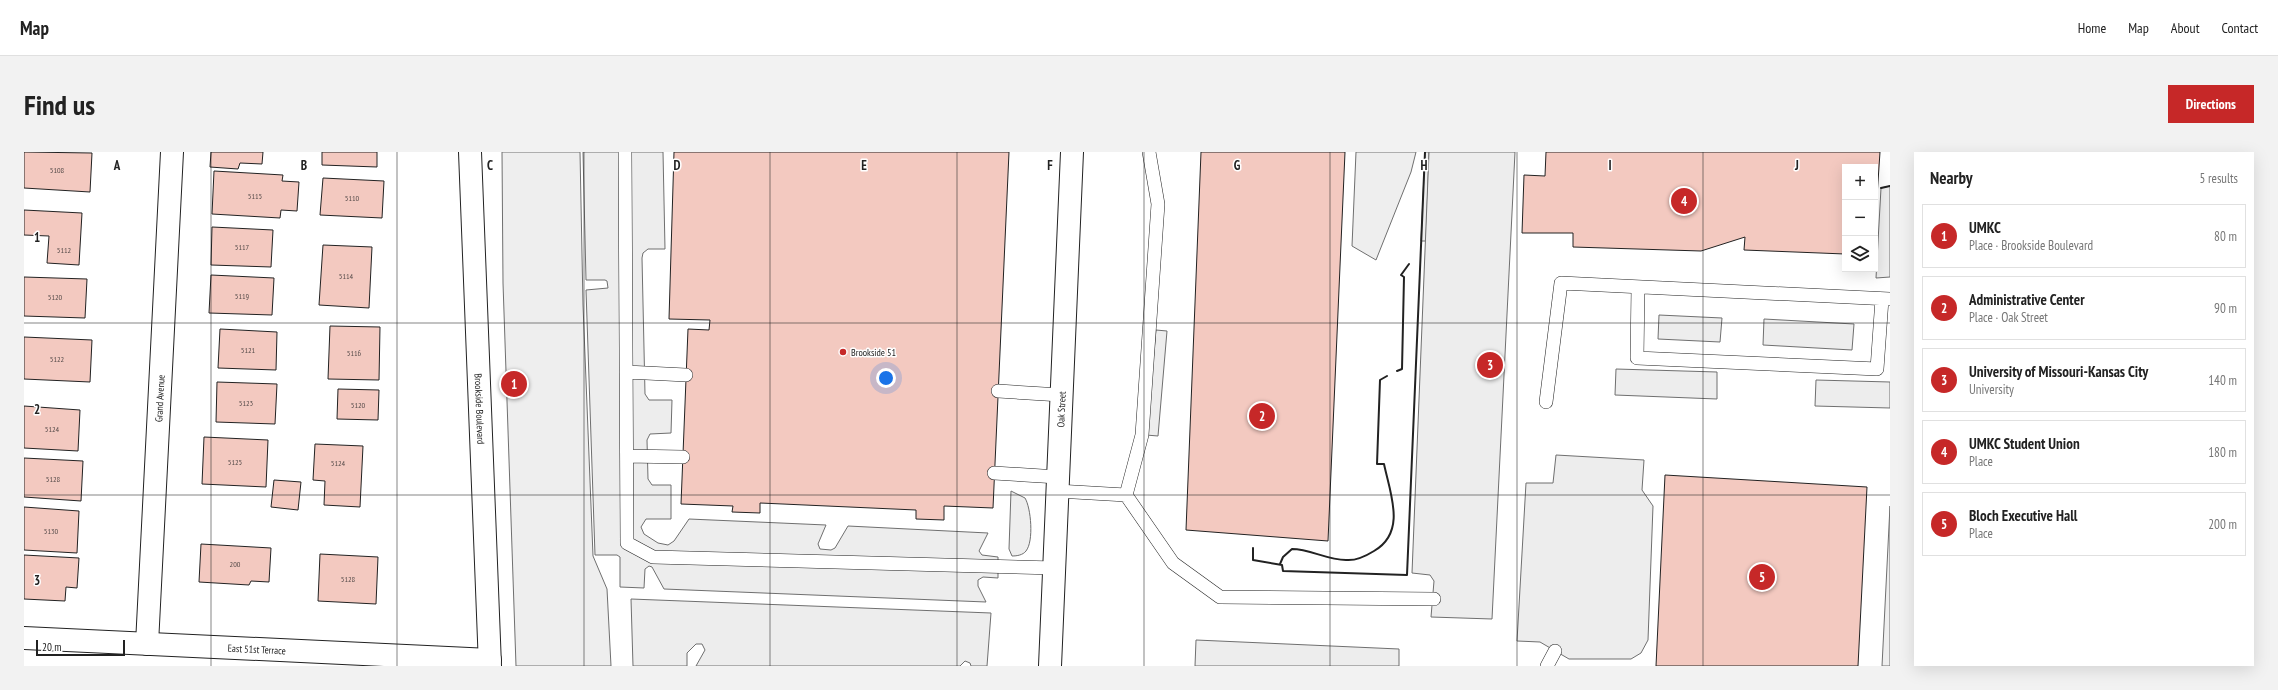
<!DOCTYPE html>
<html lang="en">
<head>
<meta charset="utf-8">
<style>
  :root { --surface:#fff; --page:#f2f2f2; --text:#222; --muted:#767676; --line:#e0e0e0; --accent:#c62828 }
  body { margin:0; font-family:"PT Sans Narrow",sans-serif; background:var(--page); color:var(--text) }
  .controls { position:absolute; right:12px; top:12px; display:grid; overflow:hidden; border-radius:0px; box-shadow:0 4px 16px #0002 }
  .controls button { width:36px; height:36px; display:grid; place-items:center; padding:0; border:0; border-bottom:1px solid var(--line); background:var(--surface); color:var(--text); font:20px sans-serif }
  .scale { position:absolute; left:12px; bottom:10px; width:89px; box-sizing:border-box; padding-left:4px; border:2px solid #222; border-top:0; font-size:11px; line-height:14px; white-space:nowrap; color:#222; -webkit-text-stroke:3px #fff; paint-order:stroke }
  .you { position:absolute; left:862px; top:226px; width:14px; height:14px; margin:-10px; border:3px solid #fff; border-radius:50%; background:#1a73e8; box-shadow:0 0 0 6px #1a73e833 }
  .badge { display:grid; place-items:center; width:26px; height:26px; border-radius:50%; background:var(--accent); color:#fff; font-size:13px; font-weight:700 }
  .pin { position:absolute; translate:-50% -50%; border:2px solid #fff; box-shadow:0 1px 4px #0006 }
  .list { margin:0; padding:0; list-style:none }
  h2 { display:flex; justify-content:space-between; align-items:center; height:52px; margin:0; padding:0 16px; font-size:17px }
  h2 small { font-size:13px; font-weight:400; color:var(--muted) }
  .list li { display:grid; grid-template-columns:26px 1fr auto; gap:12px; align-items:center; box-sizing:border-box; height:64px; margin:0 8px 8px; padding:0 8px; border:1px solid var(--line); border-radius:0px }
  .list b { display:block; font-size:15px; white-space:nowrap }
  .list p { margin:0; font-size:13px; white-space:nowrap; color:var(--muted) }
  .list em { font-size:13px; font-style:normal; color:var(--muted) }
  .icon { flex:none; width:22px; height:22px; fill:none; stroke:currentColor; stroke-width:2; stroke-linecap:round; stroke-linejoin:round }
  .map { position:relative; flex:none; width:1866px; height:514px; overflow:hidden; border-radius:0px }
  header { display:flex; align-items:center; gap:24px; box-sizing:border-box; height:56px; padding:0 20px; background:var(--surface); border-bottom:1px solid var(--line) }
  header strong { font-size:19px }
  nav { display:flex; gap:22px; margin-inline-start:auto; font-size:14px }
  .intro { display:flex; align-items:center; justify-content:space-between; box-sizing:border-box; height:96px; padding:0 24px }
  h1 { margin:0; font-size:28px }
  .button { padding:10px 18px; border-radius:0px; background:var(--accent); color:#fff; font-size:14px; font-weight:700 }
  main { display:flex; gap:24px; padding:0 24px }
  aside { flex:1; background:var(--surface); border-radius:0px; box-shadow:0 4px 16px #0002 }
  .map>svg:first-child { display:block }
  .green { fill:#eee; stroke:#6f6f6f }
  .parking { fill:#ededed; stroke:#6f6f6f }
  .building { fill:#f3c9c0; stroke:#222 }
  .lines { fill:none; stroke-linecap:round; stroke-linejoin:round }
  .service-casing { stroke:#222; stroke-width:14 }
  .minor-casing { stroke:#222; stroke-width:24 }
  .secondary-casing { stroke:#222; stroke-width:24 }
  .service { stroke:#fff; stroke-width:13 }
  .minor { stroke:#fff; stroke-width:22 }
  .secondary { stroke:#fff; stroke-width:22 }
  .wall { stroke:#222; stroke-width:2 }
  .grid { fill:none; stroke:#222; stroke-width:1; stroke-opacity:0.55 }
  .poi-dot { fill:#c62828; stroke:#fff; stroke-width:1.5 }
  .labels { text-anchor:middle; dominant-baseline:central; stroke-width:3; stroke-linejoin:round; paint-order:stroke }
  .number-label { font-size:8px; fill:#564c4a }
  .poi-label { font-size:10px; fill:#222; stroke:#fff; text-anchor:start }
  .street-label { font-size:10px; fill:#222; stroke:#fff }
  .grid-label { font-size:13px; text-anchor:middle; font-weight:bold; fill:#222; stroke:#fff; stroke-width:3; stroke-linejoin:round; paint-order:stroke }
</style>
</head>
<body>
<header>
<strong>Map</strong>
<nav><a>Home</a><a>Map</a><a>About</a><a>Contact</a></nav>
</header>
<div class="intro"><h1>Find us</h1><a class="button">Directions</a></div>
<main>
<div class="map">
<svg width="1866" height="514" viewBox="0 0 1866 514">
  <rect width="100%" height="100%" fill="#fff"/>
  <!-- green -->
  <path class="green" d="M478,0h78l3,153 10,251 14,33 4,77h-95l-13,-383z
    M1332,0h60l-5,20 -35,88 -24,-14z
    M1401,0h4l-3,89h-5z
    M1866,34v91l-14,1 5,-90z
    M987,339l14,7c6,10 9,43 1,53 -3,4 -9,5 -14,5l-3,-7z
    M1866,354v160h-8z"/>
  <!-- parking -->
  <path class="parking" d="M559,0h80l2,97h-17l-5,4 -1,5 3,136 4,6h23l-1,33 -21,1 -3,6 1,39 4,6h19v34h-25l-5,8 3,7 14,9 10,2 6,-4 15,-22 137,6 -8,19 2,5 11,1 4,-2 13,-22 140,7 -9,18 3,4 16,2v21l-15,-1 -5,3v6l8,16 -322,-13 -12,-22 -3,-1 -4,3 -1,19 -24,-1v-30l-3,-2h-22l-9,-265 22,-2 -1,-7 -2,-1h-19z
    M1405,0h86l-23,467 -61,-2 3,-36 -4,-6 -18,-2z
    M1635,163l63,3 -2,24 -62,-3z
    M1740,167l90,5 -2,26 -89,-5z
    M1132,178l11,1 -9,105 -12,-1z
    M1592,217l101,3v27l-102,-4z
    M1792,228l74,2v26l-75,-2z
    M1532,303l88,5 -2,30 11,16 -5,134 -7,13 -10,6h-62l-29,-17 -23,-1 9,-158h27z
    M607,447l360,14 -4,53h-16l-1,-3 -5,-2 -5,5h-264l9,-16 -3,-6h-6l-9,9v13h-54z
    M1172,488l203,9v17h-204z"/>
  <!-- building -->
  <path class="building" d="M0,0l68,1 -2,39 -66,-4z
    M187,0h52l-1,12 -22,-1 -2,6 -28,-2z
    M298,0h55v15l-55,-2z
    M650,0h335l-16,356 -49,-2v14l-28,-1v-9l-156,-7v10l-28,-1 1,-6 -52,-2 7,-175 21,1 1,-10 -41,-1z
    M1177,0h144l-17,389 -142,-11z
    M1522,0h334l-5,74v-59h-30v87l-101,-4 1,-13 -44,14 -128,-4v-14h-51l2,-58 21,1z
    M190,19l69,4 -1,6 17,1 -2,29 -16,-1 -1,8 -68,-4z
    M299,26l61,3 -2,37 -62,-3z
    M0,58l58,3 -3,52 -32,-2 2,-27 -25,-1z
    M188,75l61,3 -2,37 -60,-2z
    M299,93l49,2 -3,61 -50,-3z
    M187,123l63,3 -2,37 -63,-2z
    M0,125l63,2 -2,39 -61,-2z
    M306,174l50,1 -1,53 -51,-1z
    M196,177l57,3 -1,38 -58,-2z
    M0,185l68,3 -2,42 -66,-3z
    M487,222h6v20h-6z
    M193,230l60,2 -2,40 -59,-2z
    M314,237l41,1 -1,30 -41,-1z
    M0,254l56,4 -2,41 -54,-3z
    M180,285l64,3 -2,47 -64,-3z
    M291,292l48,2 -3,61 -36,-2 1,-24 -12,-1z
    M0,306l59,3 -2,40 -57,-4z
    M1641,323l202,12 -9,179h-202z
    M250,328l27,2 -3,28 -27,-3z
    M0,355l55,4 -2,42 -53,-3z
    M177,392l70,4 -2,34 -18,-1 -2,4 -50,-3z
    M296,402l58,3 -2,47 -58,-3z
    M0,403l55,3 -2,30 -11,-1 -1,14 -41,-2z"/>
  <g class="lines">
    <defs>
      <path id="service" d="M601,0l2,391 26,14 402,11
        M1614,135l-1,71 240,11 5,-70
        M602,220l60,3
        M974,239l63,4
        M1522,250l15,-119 329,16
        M603,304l56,1
        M970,321l64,4
        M1033,339l69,4 16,-60 16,-231 -9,-52
        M1102,343l47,68 47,34 214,2
        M1523,514l8,-15"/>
      <g id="minor">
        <path id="s1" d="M0,486l466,22"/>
        <path id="s2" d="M123,492l25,-492"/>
        <path id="s3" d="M1026,514l22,-514"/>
      </g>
      <g id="secondary">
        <path id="s4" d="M446,0l20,514"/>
      </g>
    </defs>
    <!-- service casing -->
    <use href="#service" class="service-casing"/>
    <!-- minor casing -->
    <use href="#minor" class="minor-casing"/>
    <!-- secondary casing -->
    <use href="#secondary" class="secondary-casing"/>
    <!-- service -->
    <use href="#service" class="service"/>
    <!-- minor -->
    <use href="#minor" class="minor"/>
    <!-- secondary -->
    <use href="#secondary" class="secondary"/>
    <!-- wall -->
    <path class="wall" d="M1857,36l9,-2
      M1373,219l5,-2 2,-92 -3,-2 8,-11
      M1229,396v12l29,5 1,6 124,4 18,-423
      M1256,412l3,-7 9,-8c18,0 35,11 54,11 10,1 20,-4 28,-9 33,-19 16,-58 10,-87h-7l3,-84 7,-4"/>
  </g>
  <!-- grid -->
  <path class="grid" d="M187,0v514M373,0v514M560,0v514M746,0v514M933,0v514M1120,0v514M1306,0v514M1493,0v514M1679,0v514M0,171h1866M0,343h1866"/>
  <!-- markers -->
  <circle class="poi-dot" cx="819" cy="200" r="4"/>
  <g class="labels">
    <!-- number labels -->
    <g class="number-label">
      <text x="33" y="18">5108</text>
      <text x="231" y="44">5115</text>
      <text x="328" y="46">5110</text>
      <text x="218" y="95">5117</text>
      <text x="40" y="98">5112</text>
      <text x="322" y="124">5114</text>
      <text x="218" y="144">5119</text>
      <text x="31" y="145">5120</text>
      <text x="224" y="198">5121</text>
      <text x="330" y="201">5116</text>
      <text x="33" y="207">5122</text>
      <text x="222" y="251">5123</text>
      <text x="334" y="253">5120</text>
      <text x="28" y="277">5124</text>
      <text x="211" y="310">5125</text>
      <text x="314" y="311">5124</text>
      <text x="29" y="327">5128</text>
      <text x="27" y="379">5130</text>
      <text x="211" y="412">200</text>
      <text x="324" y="427">5128</text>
    </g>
    <!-- poi labels -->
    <g class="poi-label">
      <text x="827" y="200">Brookside 51</text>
    </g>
    <!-- street labels -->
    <g class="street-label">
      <text stroke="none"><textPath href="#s2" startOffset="246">Grand Avenue</textPath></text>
      <text stroke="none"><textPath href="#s4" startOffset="257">Brookside Boulevard</textPath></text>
      <text stroke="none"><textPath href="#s3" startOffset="257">Oak Street</textPath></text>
      <text stroke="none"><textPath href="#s1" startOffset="233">East 51st Terrace</textPath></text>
    </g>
  </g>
  <g class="grid-label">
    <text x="93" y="18">A</text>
    <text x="280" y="18">B</text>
    <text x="466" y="18">C</text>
    <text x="653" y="18">D</text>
    <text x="840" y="18">E</text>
    <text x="1026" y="18">F</text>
    <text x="1213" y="18">G</text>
    <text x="1400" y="18">H</text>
    <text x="1586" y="18">I</text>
    <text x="1773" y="18">J</text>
    <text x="13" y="90">1</text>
    <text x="13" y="262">2</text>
    <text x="13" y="433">3</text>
  </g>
</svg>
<div class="controls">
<button>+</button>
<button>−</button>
<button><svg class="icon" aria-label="layers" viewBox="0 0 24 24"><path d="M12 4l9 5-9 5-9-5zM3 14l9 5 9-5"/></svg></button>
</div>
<div class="scale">20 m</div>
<div class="you"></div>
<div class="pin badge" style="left:490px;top:232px">1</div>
<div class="pin badge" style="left:1238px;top:264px">2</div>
<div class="pin badge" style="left:1466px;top:213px">3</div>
<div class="pin badge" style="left:1660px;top:49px">4</div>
<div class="pin badge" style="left:1738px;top:425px">5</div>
</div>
<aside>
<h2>Nearby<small>5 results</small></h2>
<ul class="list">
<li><span class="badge">1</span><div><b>UMKC</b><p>Place · Brookside Boulevard</p></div><em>80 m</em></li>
<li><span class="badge">2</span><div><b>Administrative Center</b><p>Place · Oak Street</p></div><em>90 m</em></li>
<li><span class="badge">3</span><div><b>University of Missouri-Kansas City</b><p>University</p></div><em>140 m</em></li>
<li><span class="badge">4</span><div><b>UMKC Student Union</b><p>Place</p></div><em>180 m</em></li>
<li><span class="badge">5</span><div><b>Bloch Executive Hall</b><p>Place</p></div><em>200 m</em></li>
</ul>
</aside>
</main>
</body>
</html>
